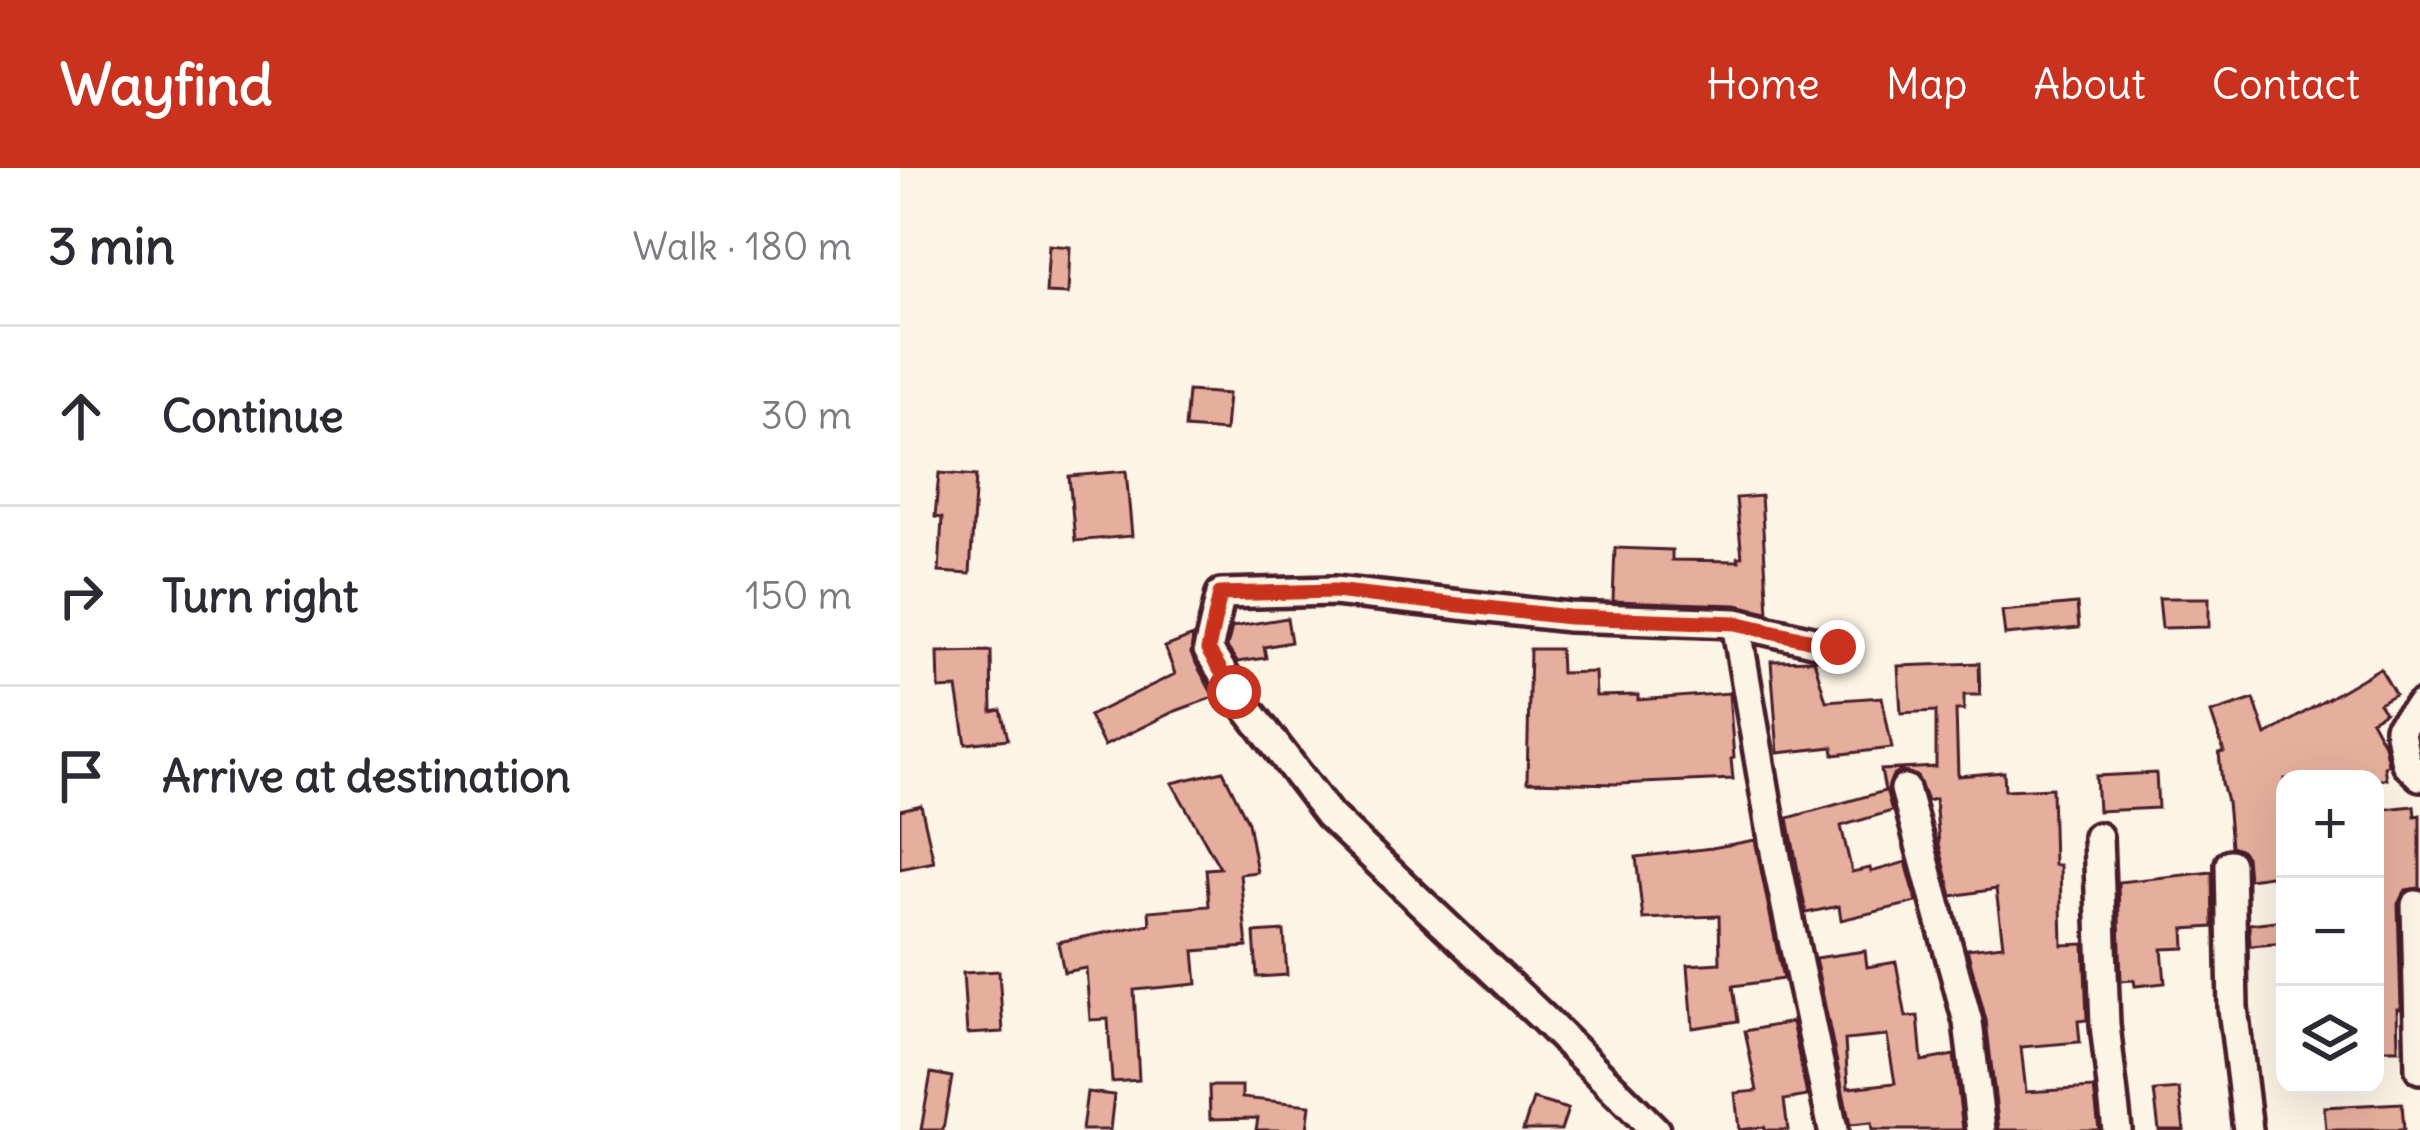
<!DOCTYPE html>
<html lang="en">
<head>
<meta charset="utf-8">
<style>
  :root { --surface:#fff; --page:#f2f2f3; --text:#2b2b33; --muted:#7c7c81; --line:#e1e1e2; --accent:#c8321e }
  body { margin:0; font-family:Delius,sans-serif; background:var(--page); color:var(--text) }
  .controls { position:absolute; right:36px; bottom:36px; display:grid; overflow:hidden; border-radius:24px; box-shadow:0 12px 48px #0002 }
  .controls button { width:108px; height:108px; display:grid; place-items:center; padding:0; border:0; border-bottom:3px solid var(--line); background:var(--surface); color:var(--text); font:60px sans-serif }
  .stop { position:absolute; width:36px; height:36px; margin:-27px; border:9px solid #c8321e; border-radius:50%; background:#fff }
  .stop.end { background:#c8321e; border-color:#fff; box-shadow:0 3px 12px #0008 }
  .list { margin:0; padding:0; list-style:none }
  h2 { display:flex; justify-content:space-between; align-items:center; height:156px; margin:0; padding:0 48px; font-size:51px }
  h2 small { font-size:39px; font-weight:400; color:var(--muted) }
  .list li { display:grid; grid-template-columns:78px 1fr auto; gap:36px; align-items:center; box-sizing:border-box; height:180px; padding:0 48px; border-top:3px solid var(--line) }
  .list b { display:block; font-size:45px; white-space:nowrap }
  .list em { font-size:39px; font-style:normal; color:var(--muted) }
  .icon { flex:none; width:66px; height:66px; fill:none; stroke:currentColor; stroke-width:2; stroke-linecap:round; stroke-linejoin:round }
  .map { position:relative; flex:none; width:1520px; height:962px; overflow:hidden }
  header { display:flex; align-items:center; gap:72px; box-sizing:border-box; height:168px; padding:0 60px; background:var(--accent); color:#fff }
  header strong { font-size:57px }
  nav { display:flex; gap:66px; margin-inline-start:auto; font-size:42px }
  main { display:flex }
  aside { flex:1; background:var(--surface) }
  .map>svg:first-child { display:block }
  .building { fill:#e6af9d; stroke:#4a1f2b; stroke-width:3; fill-rule:evenodd }
  .lines { fill:none; stroke-linecap:round; stroke-linejoin:round }
  .street-casing { stroke:#4a1f2b; stroke-width:36 }
  .street { stroke:#fcf5e5; stroke-width:27 }
  .route { stroke:#c8321e; stroke-width:15 }
</style>
</head>
<body>
<header>
<strong>Wayfind</strong>
<nav><a>Home</a><a>Map</a><a>About</a><a>Contact</a></nav>
</header>
<main>
<aside>
<h2>3 min<small>Walk · 180 m</small></h2>
<ul class="list">
<li><svg class="icon" aria-label="ahead" viewBox="0 0 24 24"><path d="M12 20V5M6 11l6-6 6 6"/></svg><div><b>Continue</b></div><em>30 m</em></li>
<li><svg class="icon" aria-label="right" viewBox="0 0 24 24"><path d="M7 20v-9h11M14 6l5 5-5 5"/></svg><div><b>Turn right</b></div><em>150 m</em></li>
<li><svg class="icon" aria-label="arrive" viewBox="0 0 24 24"><path d="M6 21V4h12l-3 4 3 4H6"/></svg><div><b>Arrive at destination</b></div></li>
</ul>
</aside>
<div class="map">
<svg width="1520" height="962" viewBox="0 0 1520 962">
  <rect width="100%" height="100%" fill="#fcf5e5"/>
  <filter id="ink" filterUnits="userSpaceOnUse"><feTurbulence type="fractalNoise" baseFrequency=".00833" numOctaves="2"/><feDisplacementMap in="SourceGraphic" scale="24" xChannelSelector="R" yChannelSelector="G"/><feConvolveMatrix kernelMatrix="1 2 1 2 8 2 1 2 1" color-interpolation-filters="sRGB"/></filter>
  <g filter="url(#ink)">
    <!-- building -->
    <path class="building" d="M149,77l21,2 -2,47 -22,-1z
      M288,223l40,3 -3,37 -40,-3z
      M226,303l6,65 -57,5 -6,-65z
      M39,305l37,3 -6,98 -31,-2 3,-54 -7,-1z
      M861,328l7,116 -31,-7 -124,-4 2,-53 57,2v10l67,1 -1,-4h4l-6,-59z
      M1259,430h50v29l-47,1z
      M1177,436l2,24 -74,7 -3,-24z
      M387,450l4,24 -27,5 2,11 -29,4 -10,-15 5,-20z
      M293,468l-2,18 23,43 -41,15 -69,34 -15,-30 86,-42 -10,-27z
      M630,481h30l1,24 34,-1 1,24 42,-1v5l91,-7 5,65 -3,1 2,20 -114,5 -92,-2z
      M91,483l1,61 9,-2 7,29 -42,5 -9,-56 -18,1 -1,-37z
      M914,492l12,41 56,-4 10,51 -58,7 -1,-8 -55,6 -7,-92z
      M1079,495l1,32h-16v15h-8l2,66 46,-4 1,18 47,-2 2,77h6l2,80 22,-1 3,76 -9,1 2,21 -59,5 5,45 68,-4 5,42h-100l-13,-110 -19,-71 36,-4 -7,-56 -44,7 -13,-52 -4,-45 -8,2 -10,-25 -16,-5 -9,6 -5,16 5,18 -51,15 11,46 18,-4 1,4 35,-10 11,40 -76,18 -2,-14 -33,7 -18,-95 97,-27 -4,-21 55,-3v-56l-35,2 -3,-47z
      M1480,500l15,26 -16,9 6,9 -14,8 13,24 4,20 -4,2 2,13h-101v95l-37,5 -2,-23 -6,-7 -9,-3 -4,-44 -5,-19 -3,-30 5,-1 -13,-39 43,-14 12,36z
      M323,603l25,51 9,50 -17,2 7,73 -53,4 3,33 -63,6 5,90 -27,2 -4,-63 -18,1 -4,-52 -22,4 -6,-30 92,-18 -1,-13 60,-5 -3,-37 14,-1 -48,-85z
      M1256,605l2,35 -60,3 -2,-35z
      M21,637l13,57 -34,7v-59z
      M1514,638l1,10 5,-1v73l-14,2 -8,14 3,105h-4l1,40h-23v-123h7l1,-68 -8,1v-49z
      M855,672l28,139 -50,7 5,35 -45,7 -5,-63 32,-2 -1,-47 -76,3 -7,-62 76,-9z
      M1312,704l1,55 -29,2 1,19 -23,1 3,34 -30,3 -1,-6 -13,1 -3,-99z
      M1385,752v23l-35,3 -1,-22z
      M384,763l3,44 -30,2 -3,-44z
      M965,783l2,16 29,-5 10,55 12,-1 4,45 32,-6 9,75h-91l-1,-7 -21,2 -35,-167zM987,868l8,47 -47,5 -3,-48z
      M99,803l4,61 -36,2 -4,-61z
      M892,854l15,74 -23,4 4,30h-24v-3l-25,3 -4,-37 22,-2 -12,-60z
      M31,905l21,4 -9,53h-22z
      M309,918h33v12l68,7 -3,25h-51l2,-12 -48,1z
      M1279,921l5,41h-25l-5,-39z
      M187,924l27,3 -4,35h-28z
      M633,931l35,10 -7,21h-38z
      M1502,935l2,27h-78l-2,-23z"/>
    <g class="lines">
      <defs>
        <path id="street" d="M836,455l41,240 56,267
          M1520,537l-21,23 7,35 14,13
          M1005,621l63,233 13,108
          M1198,669l7,188 12,105
          M1330,696l3,144 15,122
          M1516,737l4,164
          M755,962l-110,-110 -216,-205 -94,-123 -27,-42 13,-56 113,-3 235,26 167,6 102,24"/>
      </defs>
      <!-- street casing -->
      <use href="#street" class="street-casing"/>
      <!-- street -->
      <use href="#street" class="street"/>
    </g>
  </g>
  <g class="lines" filter="url(#ink)">
    <!-- route -->
    <path class="route" d="M334,524l-26,-42 12,-56 114,-3 235,26 167,6 102,24"/>
  </g>
</svg>
<div class="controls">
<button>+</button>
<button>−</button>
<button><svg class="icon" aria-label="layers" viewBox="0 0 24 24"><path d="M12 4l9 5-9 5-9-5zM3 14l9 5 9-5"/></svg></button>
</div>
<div class="stop" style="left:334px;top:524px"></div>
<div class="stop end" style="left:938px;top:479px"></div>
</div>
</main>
</body>
</html>
